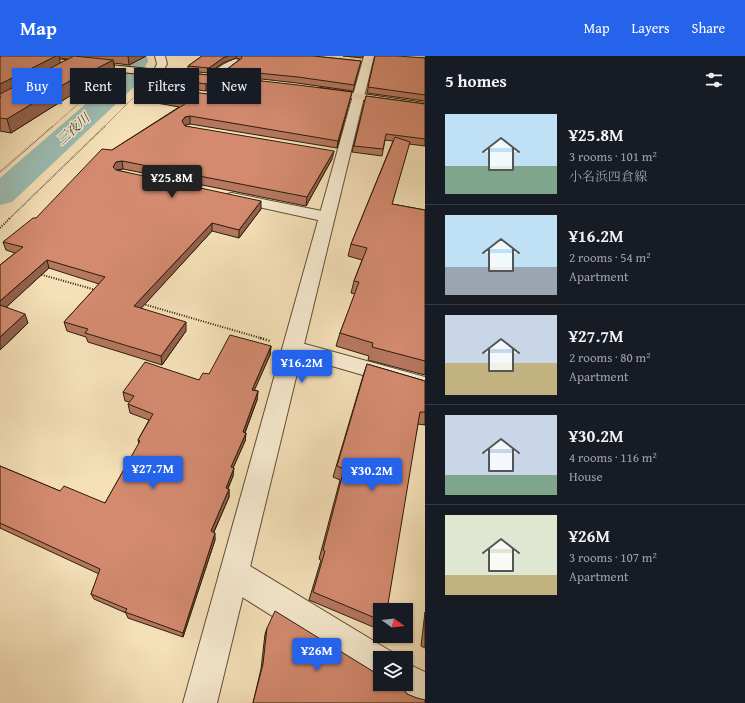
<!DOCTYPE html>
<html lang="en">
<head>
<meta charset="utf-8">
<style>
	:root { --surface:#171b24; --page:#20242c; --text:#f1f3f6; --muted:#9ea1a6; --line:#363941; --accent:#2563eb }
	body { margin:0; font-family:"Gentium Book Plus","Noto Serif JP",serif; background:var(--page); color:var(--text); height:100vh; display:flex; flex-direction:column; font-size:15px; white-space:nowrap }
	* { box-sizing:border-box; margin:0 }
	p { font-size:13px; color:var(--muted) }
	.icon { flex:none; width:22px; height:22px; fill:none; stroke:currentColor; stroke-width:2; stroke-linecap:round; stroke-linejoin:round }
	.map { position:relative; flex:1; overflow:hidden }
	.sheet { display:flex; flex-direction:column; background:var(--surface); width:320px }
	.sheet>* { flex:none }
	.hud { position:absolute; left:12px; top:12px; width:353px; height:36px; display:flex; gap:8px }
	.needle { width:26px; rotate:105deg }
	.buttons { position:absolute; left:373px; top:547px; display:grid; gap:8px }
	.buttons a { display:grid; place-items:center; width:40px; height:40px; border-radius:0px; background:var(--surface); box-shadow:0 1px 3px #0004; font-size:20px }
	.price { position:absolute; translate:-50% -34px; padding:0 9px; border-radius:4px; background:var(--accent); color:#fff; font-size:13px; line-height:26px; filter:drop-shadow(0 1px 2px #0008) }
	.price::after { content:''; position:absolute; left:50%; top:24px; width:12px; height:9px; margin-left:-6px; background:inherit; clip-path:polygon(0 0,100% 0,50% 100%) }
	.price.selected { background:#222; color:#fff }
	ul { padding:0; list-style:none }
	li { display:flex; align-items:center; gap:12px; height:100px; padding:0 20px }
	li+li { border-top:1px solid var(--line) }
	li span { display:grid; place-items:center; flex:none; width:112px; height:80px; border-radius:0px; color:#555 }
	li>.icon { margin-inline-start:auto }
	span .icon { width:48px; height:48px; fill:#fffc; stroke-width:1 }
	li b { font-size:17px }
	h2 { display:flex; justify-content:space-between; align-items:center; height:48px; padding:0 20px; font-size:17px }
	.tag { padding:0 14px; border-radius:0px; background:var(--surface); box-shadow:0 1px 3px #0004; font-size:14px; line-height:36px }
	.tag.selected { background:var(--accent); color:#fff }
	header { display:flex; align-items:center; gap:24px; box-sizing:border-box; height:56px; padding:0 20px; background:var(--accent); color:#fff }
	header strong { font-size:19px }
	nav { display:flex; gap:22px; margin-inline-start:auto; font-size:14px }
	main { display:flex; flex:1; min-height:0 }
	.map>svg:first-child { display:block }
</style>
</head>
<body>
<header>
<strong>Map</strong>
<nav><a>Map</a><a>Layers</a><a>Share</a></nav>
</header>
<main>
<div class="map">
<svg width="425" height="647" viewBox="0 0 425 647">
	<rect width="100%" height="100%" fill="#f5e0b8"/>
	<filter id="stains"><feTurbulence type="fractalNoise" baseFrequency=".005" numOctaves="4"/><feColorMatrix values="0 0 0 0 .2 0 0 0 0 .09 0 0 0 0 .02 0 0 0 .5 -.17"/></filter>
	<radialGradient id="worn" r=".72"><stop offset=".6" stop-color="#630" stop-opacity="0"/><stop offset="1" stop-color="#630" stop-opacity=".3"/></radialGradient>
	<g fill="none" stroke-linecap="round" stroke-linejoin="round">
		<path fill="#9cbdb3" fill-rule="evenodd" d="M127,0H147L148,5L136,29L12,146L0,149V122L118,20L126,5Z"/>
		<g stroke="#5e4e36" stroke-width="2">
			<path id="minor" d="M155,0H165L167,8L161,18L158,19L153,16L157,8Z
				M236,3L239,4L241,6L239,8L216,24H208L207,22C213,14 226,6 236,3Z
				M144,28L182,34L187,37L182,40L140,33L139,31Z
				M232,137L327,156L332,158L335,161L332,164L327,166L227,144L225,141L227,138Z
				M294,285L425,321V337L287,297L284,292L287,287Z
				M234,503L245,507L392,596L394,602H380V625L368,620L223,529L219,518L223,507Z
				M406,607L425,616V647C409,647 397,643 391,628H406Z"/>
		</g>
		<g stroke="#5e4e36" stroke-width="2">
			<path id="tertiary" d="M364,0H374L217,647H183Z"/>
		</g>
		<g stroke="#2c1d0a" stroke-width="2">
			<path id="primary" d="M0,0H27L261,25L266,28L261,31L1,3Z
				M321,32L425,47V53L317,37L316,35L317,33Z"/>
		</g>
		<path stroke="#2c1d0a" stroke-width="1" stroke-dasharray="0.5 1" stroke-linecap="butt" d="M52,71L101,28
			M104,71L133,42"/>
		<path stroke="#2c1d0a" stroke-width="1.5" stroke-dasharray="0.5 1" stroke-linecap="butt" d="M0,116L53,70
			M9,163L105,70"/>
		<path stroke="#2c1d0a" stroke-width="2" stroke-dasharray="1 1.5" stroke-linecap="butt" d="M0,172L10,162
			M39,218L96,234
			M143,248L264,283"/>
		<path stroke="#2c1d0a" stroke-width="2.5" stroke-dasharray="1 2" stroke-linecap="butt" d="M260,282L270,285"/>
		<use href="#minor" fill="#f8ebd1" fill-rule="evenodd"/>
		<use href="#tertiary" fill="#f8ebd1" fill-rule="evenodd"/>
		<use href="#primary" fill="#f5e0b8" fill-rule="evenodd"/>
	</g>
	<path fill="#b5775f" stroke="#2c1d0a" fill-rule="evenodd" d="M0,0H146L129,9L114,7L115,16L86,31H84L11,77L0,75ZM59,2L69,3L60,7Z
		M202,0H313L361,5L353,35L297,27L226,19V14L240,3L236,2L223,7L209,17L188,15V10Z
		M343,0H363L362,2Z
		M375,0L425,2V45L367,37Z
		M219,20V27L206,35L167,30V23Z
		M352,36L337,92L190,68L186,69H185V70L332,103L306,150L123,113L117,114L261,153L239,182L212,175L141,252L186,275L162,309L88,286L86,281L67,275L64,266L99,228L49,212L6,251L28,267L0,294V209L15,197L6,194L3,186L36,162L112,94L179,51L146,45L145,38H208Z
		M366,40L425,48V90L409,88L392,148L425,154V319L368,304L369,300L336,290L340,277L355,238L351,237L354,225L362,204L348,200L351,188L393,85L385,84L382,100L352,96Z
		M271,290L270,299L254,334L258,335L257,344L245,377H246L245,385L233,412V420L228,433H229V441L214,476L215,484L183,581L128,562L126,557L94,543L91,538L99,518L0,472V410L60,435L105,447L139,388L138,384L149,364L130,357L128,348L130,346L125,345L123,336L199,324L209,318Z
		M367,308L425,325V369L418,368L380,554V571L378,573L309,544L321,504L319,503L340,424L333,421L363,320Z
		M425,556V592L421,590Z
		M267,572L374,616L400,629L407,638L425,647H253L261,613L265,578Z"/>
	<path fill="#94614e" stroke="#2c1d0a" d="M56,0H59L61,11L0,41V28Z
		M128,0H146L129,9Z
		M228,0H237L236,2L223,7L209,17V12L223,2Z
		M113,4L115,16L86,31L84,19Z
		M81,18L84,31L11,77L7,63Z
		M219,20V27L206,35V28Z
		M352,36L350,43L337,92L338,85Z
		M190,60V68L186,69L183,72L182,65L185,61Z
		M334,95L332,103L306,150L307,141Z
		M122,105L123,113L117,114L115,119L113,111L116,106Z
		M261,145V153L239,182V174Z
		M212,167V175L135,259L134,250Z
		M47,204L49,212L0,257V245Z
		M25,258L28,267L0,294V281Z
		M186,266V275L162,309L161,300Z
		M271,290L270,299L251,342L252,334Z
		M258,335L257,344L242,384L243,376Z
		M246,377L245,385L230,419L231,411Z
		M234,412L233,420L225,439L226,432Z
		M229,433V441L211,482V475Z
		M215,477V484L183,581V577Z"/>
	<path fill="#d38a6f" stroke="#2c1d0a" d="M0,0H56L0,28Z
		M74,0L113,4L84,19L81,18L7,63L0,62V41H1H0V38Z
		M202,0H228L223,2L209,12L188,10Z
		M241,0H313L361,5L354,29L298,21L226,14L242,2Z
		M375,0H397L425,2V39L368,31Z
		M177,16L219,20L206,28L167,23Z
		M235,22L298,29L352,36L338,85L190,60L185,61L182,65L185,70L334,95L307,141L122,105L116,106L113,111L116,114L261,145L239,174L212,167L134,250L186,266L161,300L85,277L88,273L64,266L105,221L47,204L0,245V209L23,191L3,186L33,162H36L102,93L112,94L188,46L145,38L156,31L208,38L213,37Z
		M366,40L425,48V83L386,78L383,93L354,90Z
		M395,81L410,86L392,148L425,154V305L372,291L373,287L340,277L359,226L354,225L367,192L351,188Z
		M0,249L25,258L0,281Z
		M230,279L271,290L252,334L258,335L243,376L246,377L231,411L234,412L226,432L229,433L211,475L215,477L183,577L125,556L127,553L91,538L100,513L0,467V410L60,435L64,430L105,447L140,385L138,384L153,358L128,348L134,340L123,336L145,306L199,324L203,317L209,318Z
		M367,308L425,325V356H420L387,554H380V564L313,536L325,495L323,494L344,413L337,410Z
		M275,555L374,616L380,619V628H399L407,638L417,642L425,644V647H253L263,608L267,572Z"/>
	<g text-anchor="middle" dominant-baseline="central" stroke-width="3" stroke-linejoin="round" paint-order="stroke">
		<g font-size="13" font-style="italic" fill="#4e4d3d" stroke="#f8ebd1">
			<text transform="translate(73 73) rotate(-42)">三夜川</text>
		</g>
	</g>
	<rect width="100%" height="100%" filter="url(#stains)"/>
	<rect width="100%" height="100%" fill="url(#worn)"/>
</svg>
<div class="buttons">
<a><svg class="needle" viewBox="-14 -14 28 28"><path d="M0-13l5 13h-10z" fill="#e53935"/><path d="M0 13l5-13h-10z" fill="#9ea1a6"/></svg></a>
<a><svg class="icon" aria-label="layers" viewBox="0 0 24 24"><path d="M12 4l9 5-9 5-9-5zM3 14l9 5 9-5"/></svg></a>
</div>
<b class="price selected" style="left:172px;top:143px">¥25.8M</b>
<b class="price" style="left:302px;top:328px">¥16.2M</b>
<b class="price" style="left:153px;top:434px">¥27.7M</b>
<b class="price" style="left:372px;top:436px">¥30.2M</b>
<b class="price" style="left:317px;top:616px">¥26M</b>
<div class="hud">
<a class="tag selected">Buy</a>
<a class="tag">Rent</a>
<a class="tag">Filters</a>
<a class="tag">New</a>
</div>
</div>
<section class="sheet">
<h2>5 homes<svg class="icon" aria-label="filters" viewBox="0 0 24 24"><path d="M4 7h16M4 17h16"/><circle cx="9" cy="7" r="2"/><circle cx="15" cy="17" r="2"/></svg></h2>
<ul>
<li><span style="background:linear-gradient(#bfe0f5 65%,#7fa58c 0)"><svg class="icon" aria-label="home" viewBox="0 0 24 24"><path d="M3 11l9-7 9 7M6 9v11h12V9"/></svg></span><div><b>¥25.8M</b><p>3 rooms · 101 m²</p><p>小名浜四倉線</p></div></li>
<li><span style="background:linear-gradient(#bfe0f5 65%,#9aa5b1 0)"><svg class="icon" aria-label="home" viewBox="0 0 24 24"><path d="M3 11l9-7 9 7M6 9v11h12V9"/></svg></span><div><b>¥16.2M</b><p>2 rooms · 54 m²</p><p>Apartment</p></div></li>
<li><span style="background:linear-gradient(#c9d6e8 60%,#c2b280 0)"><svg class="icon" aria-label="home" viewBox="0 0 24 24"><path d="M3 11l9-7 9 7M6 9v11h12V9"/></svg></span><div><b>¥27.7M</b><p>2 rooms · 80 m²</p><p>Apartment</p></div></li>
<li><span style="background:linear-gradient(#c9d6e8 75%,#7fa58c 0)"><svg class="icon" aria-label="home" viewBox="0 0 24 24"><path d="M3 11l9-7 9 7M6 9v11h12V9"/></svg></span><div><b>¥30.2M</b><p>4 rooms · 116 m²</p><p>House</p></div></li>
<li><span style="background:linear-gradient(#dfe7d0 75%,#c2b280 0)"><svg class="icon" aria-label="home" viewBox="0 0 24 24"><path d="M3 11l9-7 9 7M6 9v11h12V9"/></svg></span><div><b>¥26M</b><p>3 rooms · 107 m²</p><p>Apartment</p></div></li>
</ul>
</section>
</main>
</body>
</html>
